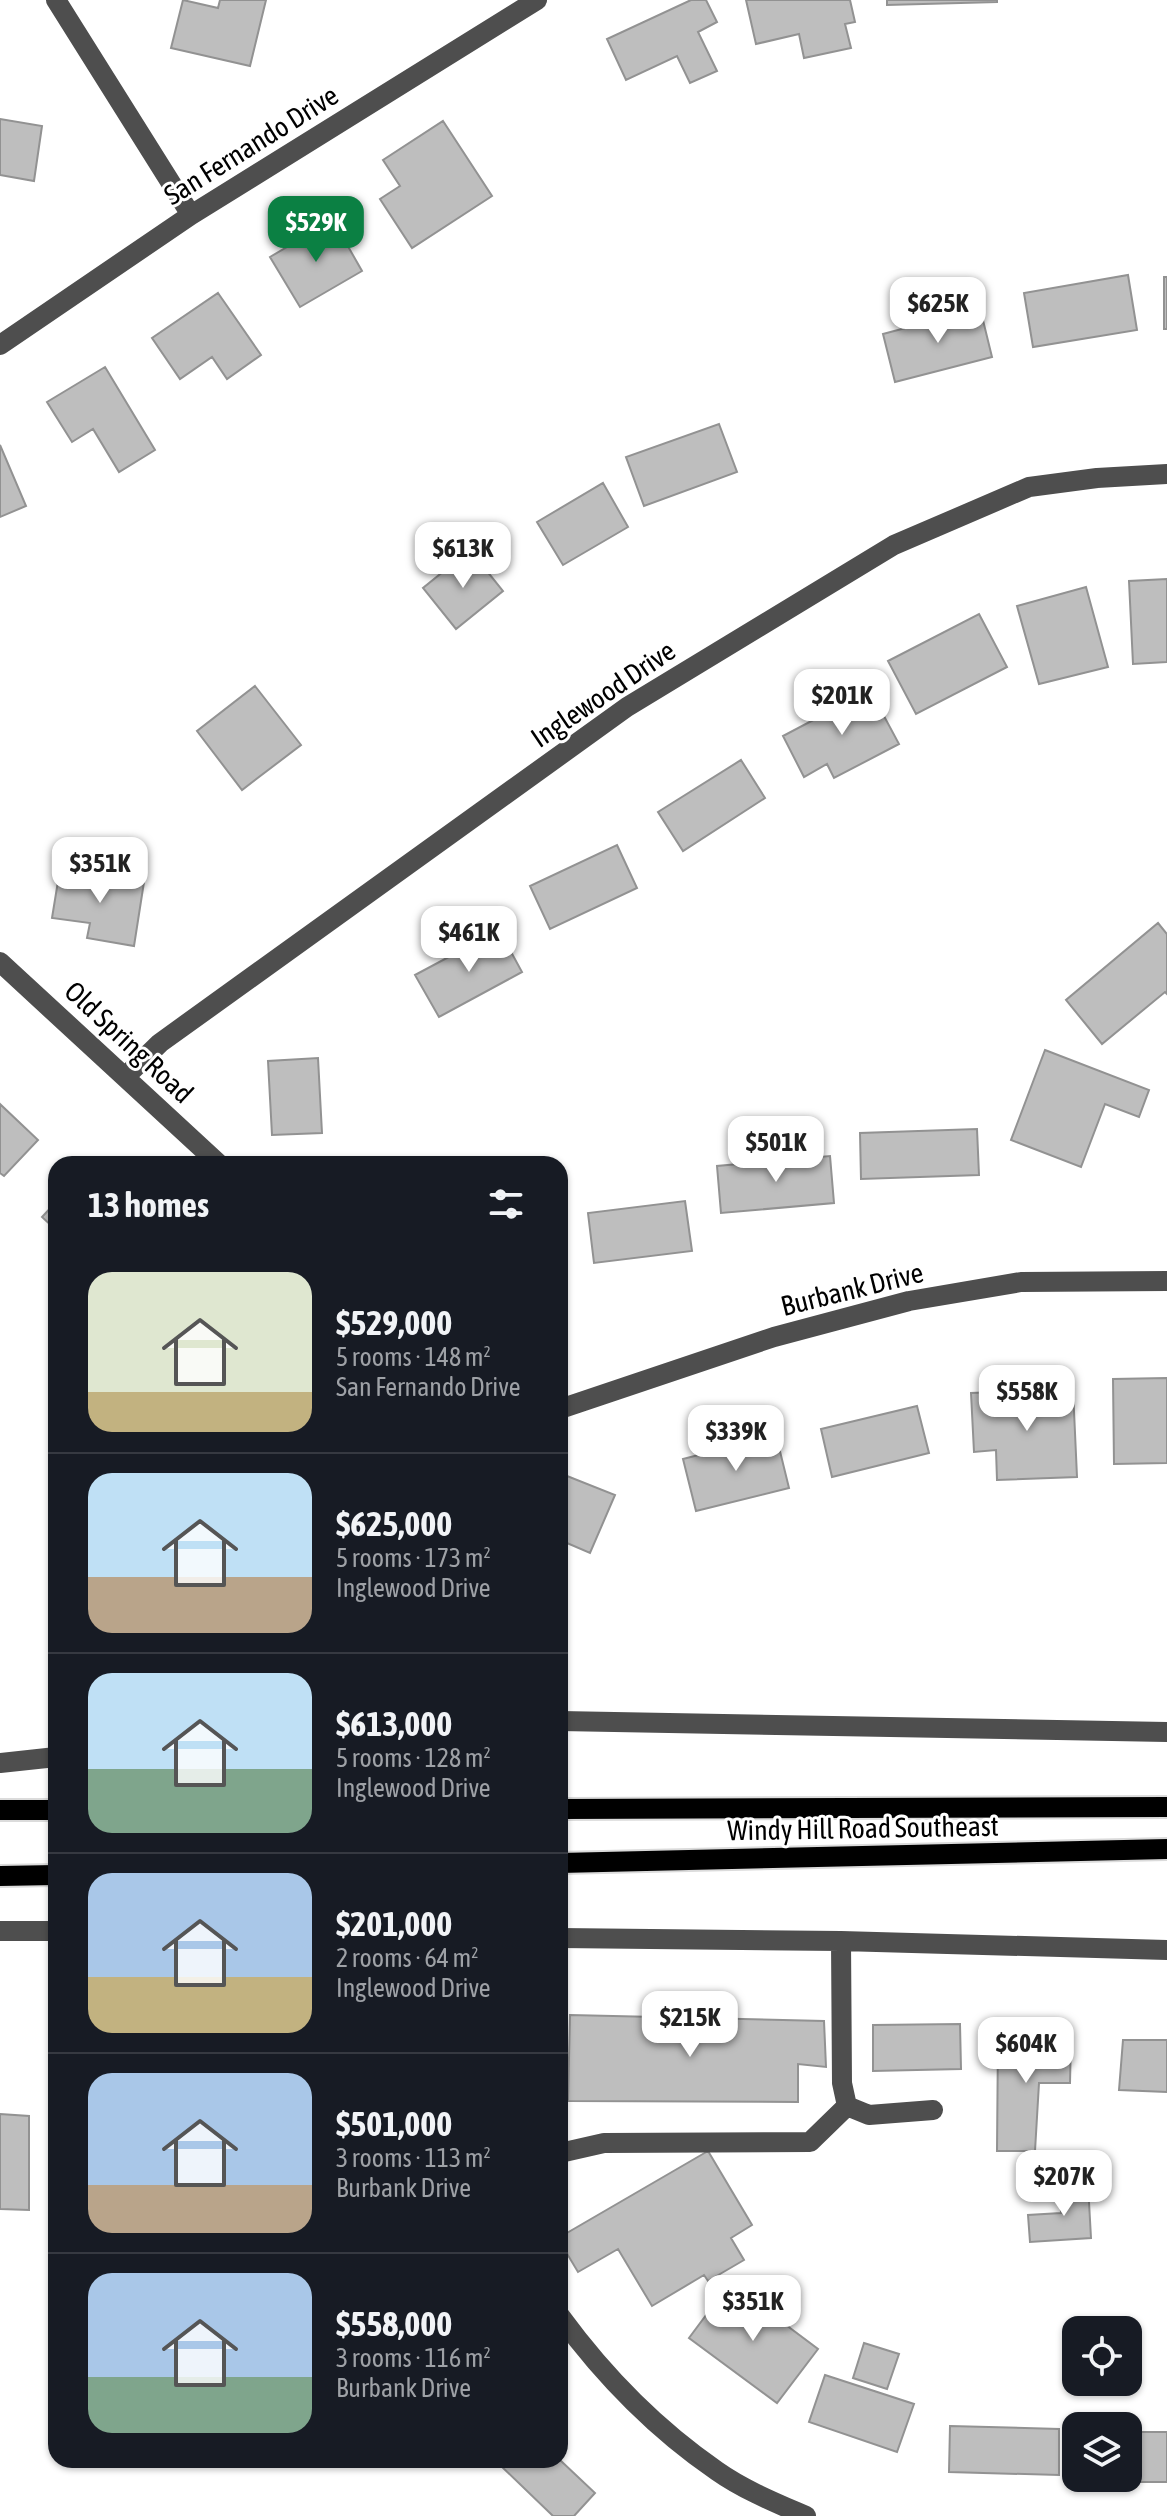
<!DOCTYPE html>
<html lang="en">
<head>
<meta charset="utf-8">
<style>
	:root { --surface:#171b24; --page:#20242c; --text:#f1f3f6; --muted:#9ea1a6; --line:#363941; --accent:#0b8043 }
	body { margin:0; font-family:"Asap Condensed",sans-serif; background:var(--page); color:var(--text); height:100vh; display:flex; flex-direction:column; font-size:30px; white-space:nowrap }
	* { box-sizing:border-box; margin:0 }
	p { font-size:26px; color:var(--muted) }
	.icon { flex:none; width:44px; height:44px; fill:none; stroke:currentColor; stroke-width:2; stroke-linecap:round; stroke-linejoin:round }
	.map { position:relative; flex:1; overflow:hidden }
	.panel { position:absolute; left:48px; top:1156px; width:520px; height:1312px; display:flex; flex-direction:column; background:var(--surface); border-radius:24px; box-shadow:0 2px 6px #0004 }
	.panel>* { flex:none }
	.controls { position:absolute; left:1062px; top:2316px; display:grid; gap:16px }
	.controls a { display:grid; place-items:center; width:80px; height:80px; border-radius:16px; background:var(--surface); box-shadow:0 2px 6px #0004; font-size:40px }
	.price { position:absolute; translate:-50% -68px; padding:0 18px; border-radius:16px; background:#fff; color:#222; font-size:26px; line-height:52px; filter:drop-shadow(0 2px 4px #0008) }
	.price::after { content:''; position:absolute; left:50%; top:48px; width:24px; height:18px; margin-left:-12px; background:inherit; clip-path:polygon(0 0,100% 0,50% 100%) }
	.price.selected { background:var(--accent); color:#fff }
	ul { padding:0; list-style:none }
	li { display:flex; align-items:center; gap:24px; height:200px; padding:0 40px }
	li+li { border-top:2px solid var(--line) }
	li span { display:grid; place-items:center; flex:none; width:224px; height:160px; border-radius:24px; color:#555 }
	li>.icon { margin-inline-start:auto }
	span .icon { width:96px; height:96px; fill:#fffc; stroke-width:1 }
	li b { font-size:34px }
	h2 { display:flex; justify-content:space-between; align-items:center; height:96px; padding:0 40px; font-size:34px }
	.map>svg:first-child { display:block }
</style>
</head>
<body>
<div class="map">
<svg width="1167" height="2516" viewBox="0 0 1167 2516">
	<rect width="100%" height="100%" fill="#fff"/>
	<path fill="#bebebe" stroke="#929292" stroke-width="2" d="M183,0L218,8L220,0H266L250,66L171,48Z
		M691,0H706L717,22L698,32L717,71L690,83L677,56L626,80L607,39Z
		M746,0H850L855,22L845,24L851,48L804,58L799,34L756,44Z
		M887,0H997V2L887,5Z
		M0,119L42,126L34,181L0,175Z
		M443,121L492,196L412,248L380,199L400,186L383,160Z
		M333,220L362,271L300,307L270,257Z
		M1128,275L1137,330L1033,347L1024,293Z
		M1164,277H1167V329H1164Z
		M218,293L261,355L227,379L212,357L180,379L152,338Z
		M980,308L992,357L895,382L883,334Z
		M105,367L155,450L119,472L93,429L72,442L47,402Z
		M719,424L737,472L644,506L626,457Z
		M0,445L26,506L0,517Z
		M603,483L628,527L563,565L537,522Z
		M470,550L503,591L456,629L423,588Z
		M1167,579V662L1133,664L1129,581Z
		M1086,587L1108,667L1039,684L1017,606Z
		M979,614L1007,667L916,714L888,661Z
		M255,686L301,745L242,790L197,731Z
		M870,690L899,744L834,778L827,764L804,777L783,736Z
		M741,760L765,798L683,851L658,812Z
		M617,845L637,888L550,929L530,886Z
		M60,869L144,882L134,946L87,938L90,923L52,918Z
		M1158,923L1167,934V994L1165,992L1102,1044L1066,1000Z
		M499,930L522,972L439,1017L415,975Z
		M1045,1050L1149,1090L1139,1117L1105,1104L1081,1167L1011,1140Z
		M318,1058L322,1133L272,1135L268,1061Z
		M0,1104L38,1140L4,1176L0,1173Z
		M977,1129L979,1175L861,1179L860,1133Z
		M830,1156L834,1203L721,1213L717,1166Z
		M685,1201L692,1251L594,1263L588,1213Z
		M56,1202V1230L42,1217Z
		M1167,1378V1463L1114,1464L1113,1379Z
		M1073,1389L1077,1477L997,1480L996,1450L974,1452L971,1393Z
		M917,1406L929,1453L832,1477L821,1429Z
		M776,1435L789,1488L696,1511L683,1459Z
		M567,1476L615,1495L590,1553L560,1540V1493Z
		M570,2015L824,2021L826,2067L798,2064V2102L568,2101Z
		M960,2024L961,2069L873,2071V2025Z
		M998,2036L1071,2038L1070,2083H1039L1035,2151H997Z
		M1123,2040H1167V2092L1119,2090Z
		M0,2114L29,2116V2210L0,2209Z
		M708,2151L752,2225L731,2238L744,2260L708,2281L704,2275L652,2306L618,2249L578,2272L560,2242V2237Z
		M1088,2184L1091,2238L1030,2242L1028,2215L1061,2213L1060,2186Z
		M730,2283L818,2349L777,2403L689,2338Z
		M864,2343L899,2354L887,2389L853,2378Z
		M825,2375L914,2404L897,2452L809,2422Z
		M950,2426L1059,2429V2475L949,2472Z
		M1128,2432H1167V2482H1098V2478H1128Z
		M507,2460H560L595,2493L574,2516H553L501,2466Z"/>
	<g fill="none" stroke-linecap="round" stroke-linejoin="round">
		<g stroke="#dbdbdb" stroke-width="24">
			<path id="major" d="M560,1809L1167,1807
				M0,1810H56
				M560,1863L1167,1849
				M0,1876L56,1875"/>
		</g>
		<path stroke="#4e4e4e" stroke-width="20" d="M56,0L191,215
			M0,345L191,215L537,0
			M0,962L219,1164
			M126,1076L160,1043L627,707L894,545L1029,487L1097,478L1167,474
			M560,1409L774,1337L909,1301L1021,1282L1167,1281
			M560,1721L1167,1732
			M0,1763L56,1757
			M0,1931H56
			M560,1938L841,1941L1167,1950
			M841,1941L842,2083L847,2106L869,2115L933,2110
			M560,2153L604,2143L810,2142L847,2106
			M560,2316C604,2376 656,2429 717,2471C744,2490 776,2503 806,2516"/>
		<use href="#major" stroke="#000" stroke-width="20"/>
	</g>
	<g text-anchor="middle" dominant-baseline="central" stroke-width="6" stroke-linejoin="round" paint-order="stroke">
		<g font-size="28" fill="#000" stroke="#fff">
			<text transform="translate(251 145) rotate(-32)">San Fernando Drive</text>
			<text transform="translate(603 694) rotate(-34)">Inglewood Drive</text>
			<text transform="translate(129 1042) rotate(43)">Old Spring Road</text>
			<text transform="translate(852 1289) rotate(-14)">Burbank Drive</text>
			<text transform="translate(863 1828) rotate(-1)">Windy Hill Road Southeast</text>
		</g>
	</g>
</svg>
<div class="controls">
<a><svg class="icon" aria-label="locate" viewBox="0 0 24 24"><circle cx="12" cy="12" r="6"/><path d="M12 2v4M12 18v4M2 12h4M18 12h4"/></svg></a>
<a><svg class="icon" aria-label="layers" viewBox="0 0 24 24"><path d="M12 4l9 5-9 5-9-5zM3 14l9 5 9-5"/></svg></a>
</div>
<b class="price selected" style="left:316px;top:264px">$529K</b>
<b class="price" style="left:938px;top:345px">$625K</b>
<b class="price" style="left:463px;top:590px">$613K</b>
<b class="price" style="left:842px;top:737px">$201K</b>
<b class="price" style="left:100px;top:905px">$351K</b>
<b class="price" style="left:469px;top:974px">$461K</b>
<b class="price" style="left:776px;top:1184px">$501K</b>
<b class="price" style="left:1027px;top:1433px">$558K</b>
<b class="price" style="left:736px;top:1473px">$339K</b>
<b class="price" style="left:690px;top:2059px">$215K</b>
<b class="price" style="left:1026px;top:2085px">$604K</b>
<b class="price" style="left:1064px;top:2218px">$207K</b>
<b class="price" style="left:753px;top:2343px">$351K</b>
<section class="panel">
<h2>13 homes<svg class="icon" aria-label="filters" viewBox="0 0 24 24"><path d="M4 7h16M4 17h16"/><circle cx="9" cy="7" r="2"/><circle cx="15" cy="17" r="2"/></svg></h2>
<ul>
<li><span style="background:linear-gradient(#dfe7d0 75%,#c2b280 0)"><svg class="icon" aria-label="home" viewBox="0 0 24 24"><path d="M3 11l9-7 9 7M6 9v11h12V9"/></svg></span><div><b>$529,000</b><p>5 rooms · 148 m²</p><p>San Fernando Drive</p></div></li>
<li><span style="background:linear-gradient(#bfe0f5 65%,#b9a48a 0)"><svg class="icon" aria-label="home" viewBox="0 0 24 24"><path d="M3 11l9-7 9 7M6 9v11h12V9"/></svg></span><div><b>$625,000</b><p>5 rooms · 173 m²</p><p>Inglewood Drive</p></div></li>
<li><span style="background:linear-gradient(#bfe0f5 60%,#7fa58c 0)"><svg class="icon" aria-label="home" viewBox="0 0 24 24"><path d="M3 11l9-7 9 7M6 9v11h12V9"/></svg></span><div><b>$613,000</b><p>5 rooms · 128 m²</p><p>Inglewood Drive</p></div></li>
<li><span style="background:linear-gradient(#a9c7e8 65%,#c2b280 0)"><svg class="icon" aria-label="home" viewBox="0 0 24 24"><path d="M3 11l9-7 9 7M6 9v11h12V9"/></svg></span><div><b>$201,000</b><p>2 rooms · 64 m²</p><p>Inglewood Drive</p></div></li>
<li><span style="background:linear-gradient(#a9c7e8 70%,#b9a48a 0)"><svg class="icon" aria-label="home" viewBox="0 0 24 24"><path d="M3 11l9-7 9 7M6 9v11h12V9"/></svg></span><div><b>$501,000</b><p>3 rooms · 113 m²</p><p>Burbank Drive</p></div></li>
<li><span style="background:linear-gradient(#a9c7e8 65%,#7fa58c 0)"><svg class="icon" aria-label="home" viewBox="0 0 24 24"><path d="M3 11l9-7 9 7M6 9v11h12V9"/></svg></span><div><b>$558,000</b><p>3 rooms · 116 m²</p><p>Burbank Drive</p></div></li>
</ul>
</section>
</div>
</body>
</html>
